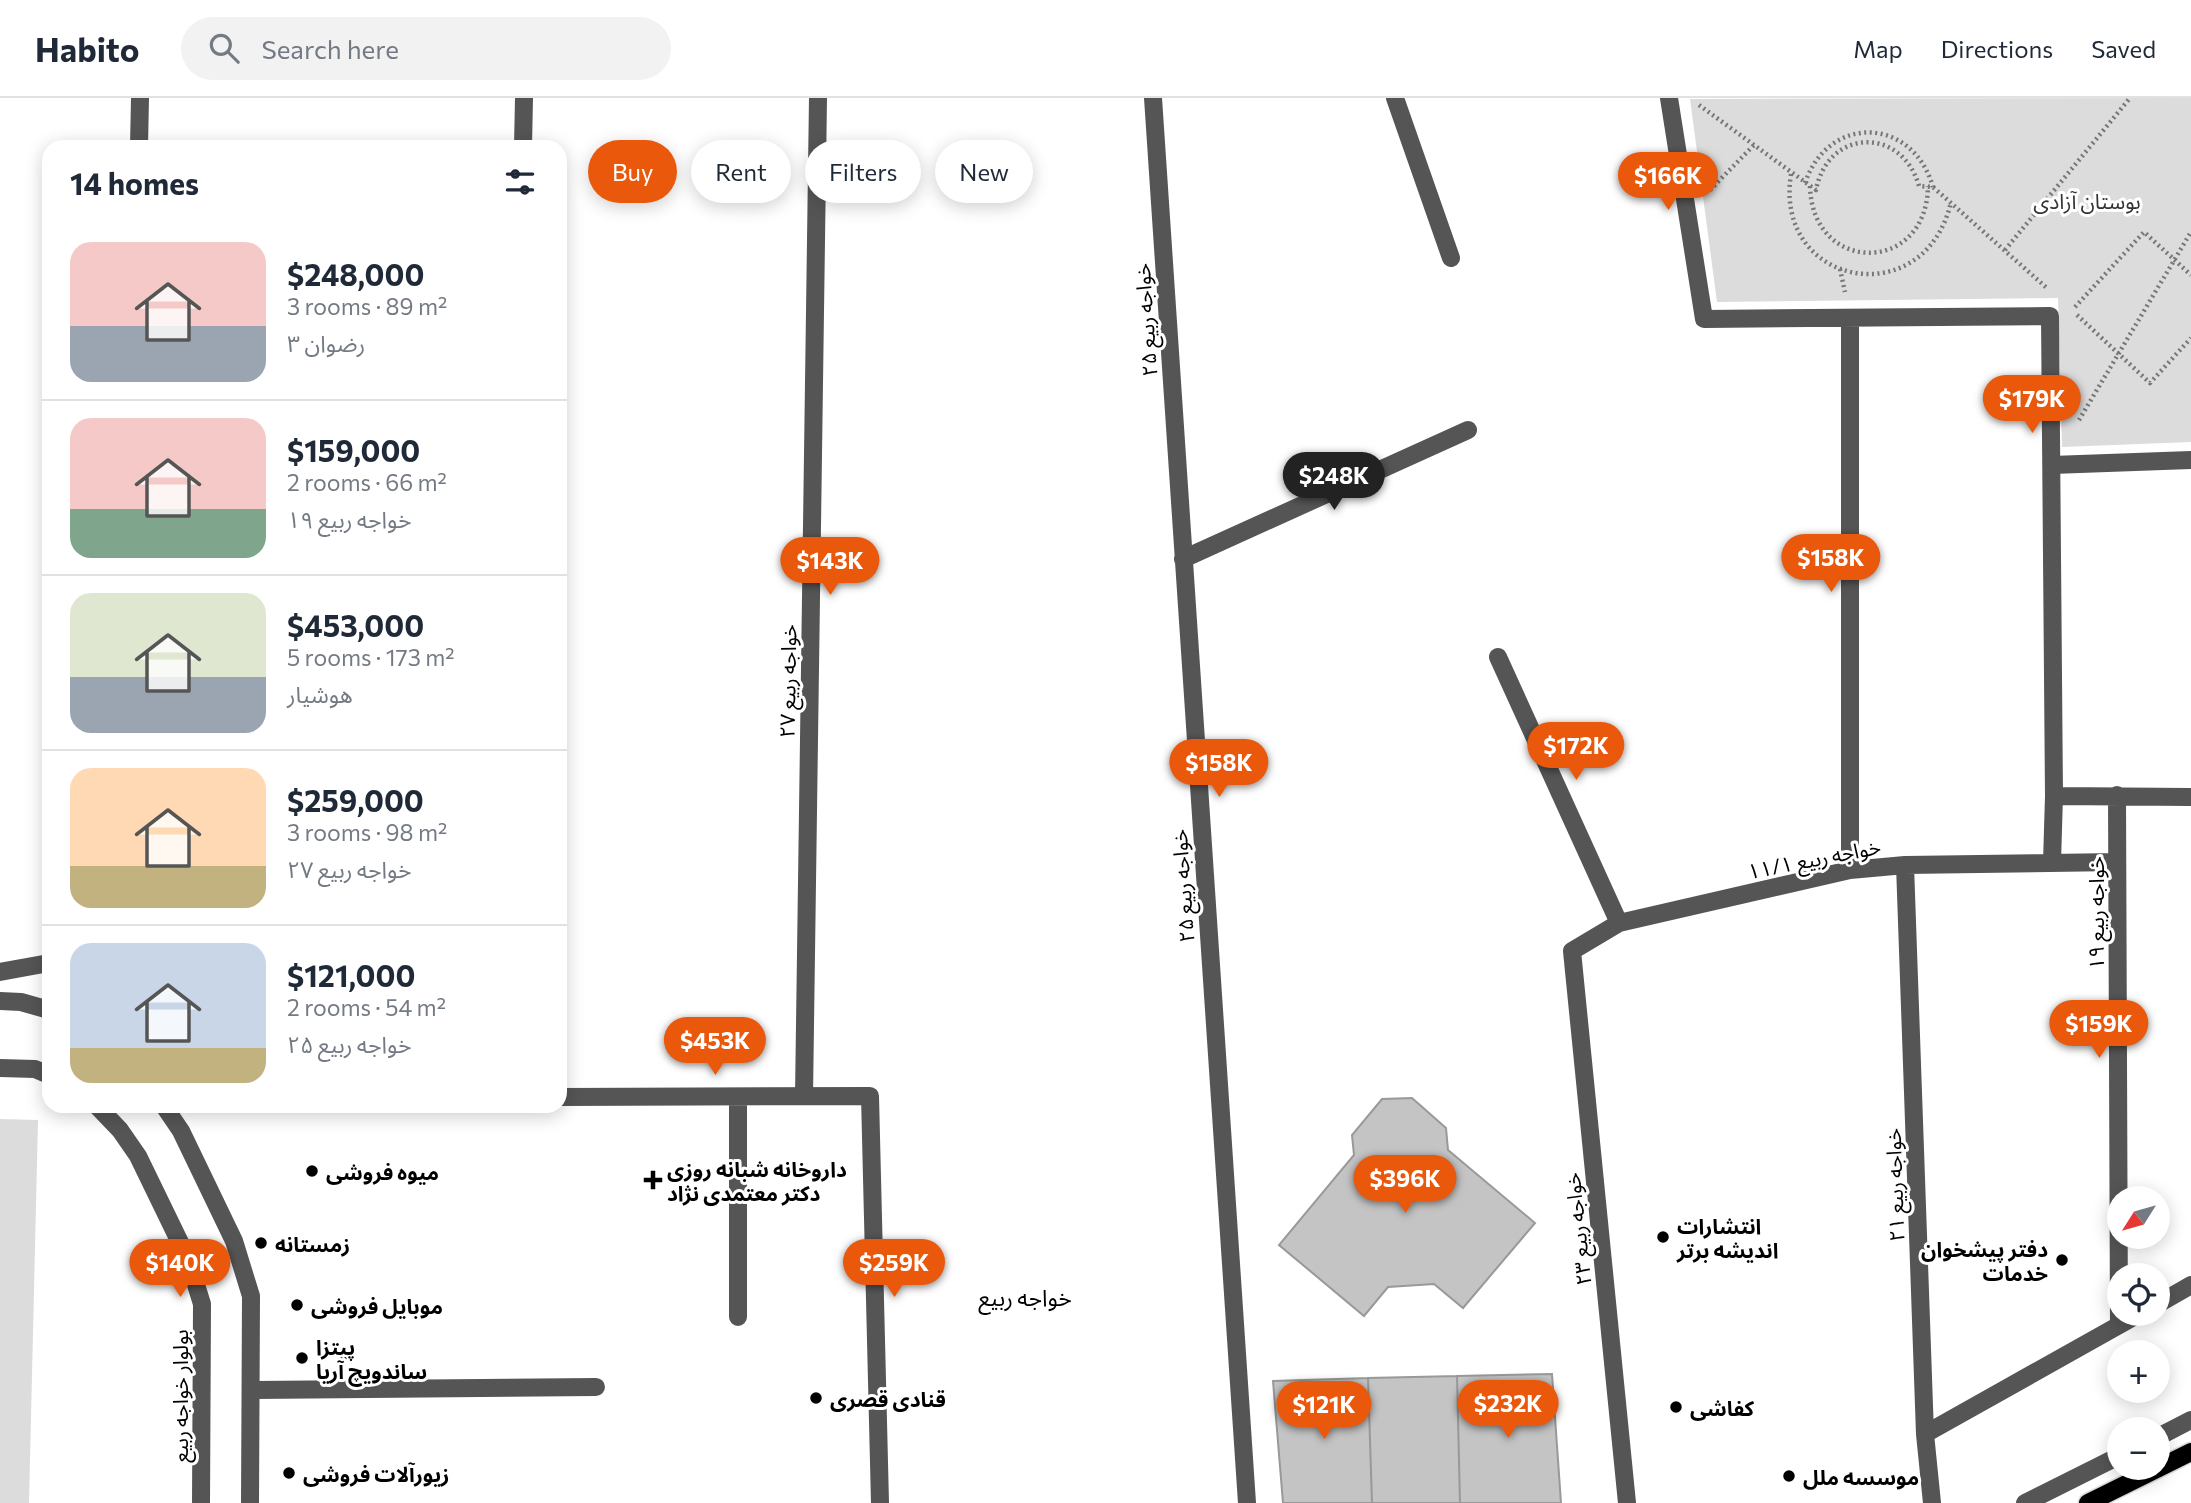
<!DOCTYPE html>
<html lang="en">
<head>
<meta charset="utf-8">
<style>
	:root { --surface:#fff; --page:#f2f2f3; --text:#1f2937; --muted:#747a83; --line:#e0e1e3; --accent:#ea580c }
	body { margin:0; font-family:Commissioner,"Noto Sans Arabic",sans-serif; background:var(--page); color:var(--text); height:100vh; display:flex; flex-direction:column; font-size:26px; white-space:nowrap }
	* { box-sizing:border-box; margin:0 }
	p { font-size:23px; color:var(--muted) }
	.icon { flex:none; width:38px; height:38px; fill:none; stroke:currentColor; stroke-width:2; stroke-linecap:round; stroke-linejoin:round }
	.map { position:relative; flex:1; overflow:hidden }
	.drawer { position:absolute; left:42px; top:42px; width:525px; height:973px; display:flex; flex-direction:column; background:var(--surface); border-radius:21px; box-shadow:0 4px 18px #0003 }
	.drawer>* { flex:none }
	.hud { position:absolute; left:588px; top:42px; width:665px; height:63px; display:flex; gap:14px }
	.needle { width:46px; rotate:233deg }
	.tools { position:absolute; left:2107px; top:1088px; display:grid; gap:14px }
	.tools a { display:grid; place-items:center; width:63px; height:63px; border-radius:50%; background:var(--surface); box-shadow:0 4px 18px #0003; font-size:35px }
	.price { position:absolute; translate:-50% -60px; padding:0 16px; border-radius:24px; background:var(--accent); color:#fff; font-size:23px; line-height:46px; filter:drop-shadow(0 2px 4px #0008) }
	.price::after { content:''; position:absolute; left:50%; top:42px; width:21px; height:16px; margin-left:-10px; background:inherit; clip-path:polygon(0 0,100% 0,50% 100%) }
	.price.on { background:#222; color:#fff }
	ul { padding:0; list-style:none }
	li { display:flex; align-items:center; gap:21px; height:175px; padding:0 28px }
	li+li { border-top:2px solid var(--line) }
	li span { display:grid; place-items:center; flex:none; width:196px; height:140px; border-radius:21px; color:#555 }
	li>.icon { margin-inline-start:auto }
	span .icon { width:84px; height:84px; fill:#fffc; stroke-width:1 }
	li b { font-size:30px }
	h2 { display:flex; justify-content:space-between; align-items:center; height:84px; padding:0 28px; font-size:30px }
	.chip { padding:0 24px; border-radius:32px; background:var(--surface); box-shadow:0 4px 18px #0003; font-size:24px; line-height:63px }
	.chip.on { background:var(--accent); color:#fff }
	header { display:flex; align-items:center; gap:42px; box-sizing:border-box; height:98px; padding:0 35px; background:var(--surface); border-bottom:2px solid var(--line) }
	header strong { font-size:33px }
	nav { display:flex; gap:38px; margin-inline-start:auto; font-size:24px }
	.search { width:490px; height:63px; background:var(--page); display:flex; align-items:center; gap:18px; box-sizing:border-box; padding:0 24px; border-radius:38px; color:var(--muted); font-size:26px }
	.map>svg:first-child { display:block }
</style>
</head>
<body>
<header>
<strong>Habito</strong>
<div class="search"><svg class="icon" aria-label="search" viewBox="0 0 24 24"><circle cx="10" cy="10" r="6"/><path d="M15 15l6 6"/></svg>Search here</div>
<nav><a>Map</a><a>Directions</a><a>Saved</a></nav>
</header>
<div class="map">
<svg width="2191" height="1405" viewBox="0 0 2191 1405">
	<rect width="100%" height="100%" fill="#fff"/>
	<path fill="#dcdcdc" d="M2191,0V344L2062,349L2058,200L1717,204L1690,1Z
		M0,1021L38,1022L29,1405H0Z"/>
	<path fill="#c4c4c4" stroke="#999" stroke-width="2" d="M1412,1000L1446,1030L1448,1052L1535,1125L1463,1210L1434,1186L1388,1189L1364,1218L1279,1147L1354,1057L1352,1037L1382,1001Z
		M1552,1276L1561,1405H1460L1457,1278Z
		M1457,1278L1460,1405H1372L1368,1280Z
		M1368,1280L1372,1405H1283L1273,1283Z"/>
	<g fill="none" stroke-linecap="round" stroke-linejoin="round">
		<g stroke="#dbdbdb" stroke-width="21">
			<path id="major" d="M2088,1405L2191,1354"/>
		</g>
		<path stroke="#777" stroke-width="4.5" stroke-dasharray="2 3.5" stroke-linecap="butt" d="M1699,7L1816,92C1828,30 1902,28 1919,88L1933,89L2048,191
			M1791,76C1773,189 1925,217 1951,104
			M1805,85C1829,15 1913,19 1933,89
			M1810,88C1812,177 1927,177 1928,88
			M1710,92L1754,47
			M2005,152L2130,0
			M1840,171L1845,194
			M2075,209L2144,134L2191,177
			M2077,217L2150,285L2191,240
			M2079,322L2191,134"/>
		<path stroke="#555" stroke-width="18" d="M1153,0L1247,1405
			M1395,0L1451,160
			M1669,0L1704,221L2050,218L2054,698L2052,764
			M139,49L140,0
			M523,49L524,0
			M2052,367L2191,362
			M1183,461L1468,332
			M1498,559L1619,825
			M2117,697L2119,1227
			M2054,698L2191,699
			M1905,767L1925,1336L1932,1405
			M1850,772V220
			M0,874L49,865
			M0,903L21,904L49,912
			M0,970L35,971L49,977
			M804,998L818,0
			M560,999L870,998L880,1405
			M738,999V1219
			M97,1008L120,1032L138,1058L188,1161L202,1206L201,1405
			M164,1008L181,1033L234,1143L251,1198L250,1405
			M2158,1206L2191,1187
			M252,1292L596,1289
			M1925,1336L2139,1216
			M2158,1339L2191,1322
			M1627,1405L1572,853L1619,825L1850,772L1905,767L2117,764
			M2025,1405L2119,1358"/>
		<use href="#major" stroke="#000" stroke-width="18"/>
	</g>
	<g fill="#000" stroke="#fff" stroke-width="2.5">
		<circle cx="312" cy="1073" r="7"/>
		<path d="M649.5 1071.5h7v7h7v7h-7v7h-7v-7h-7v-7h7z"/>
		<circle cx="1663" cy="1139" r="7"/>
		<circle cx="261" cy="1145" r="7"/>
		<circle cx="2062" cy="1162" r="7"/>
		<circle cx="297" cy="1207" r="7"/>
		<circle cx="302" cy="1260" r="7"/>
		<circle cx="816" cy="1300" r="7"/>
		<circle cx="1676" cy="1309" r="7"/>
		<circle cx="289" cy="1375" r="7"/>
		<circle cx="1789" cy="1378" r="7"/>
	</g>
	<g text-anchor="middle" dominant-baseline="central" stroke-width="6" stroke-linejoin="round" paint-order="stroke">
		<g font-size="21" fill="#333" stroke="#fff">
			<text x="2087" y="102">بوستان آزادی</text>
		</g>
		<g font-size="21" fill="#000" stroke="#fff">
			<text transform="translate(1145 222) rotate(-94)">خواجه ربیع ۲۵</text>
			<text transform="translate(787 583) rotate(-89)">خواجه ربیع ۲۷</text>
			<text transform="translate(1814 760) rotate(-11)">خواجه ربیع ۱۱/۱</text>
			<text transform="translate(1182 788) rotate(-94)">خواجه ربیع ۲۵</text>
			<text transform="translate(2095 815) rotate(-90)">خواجه ربیع ۱۹</text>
			<text transform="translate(1894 1087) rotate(-92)">خواجه ربیع ۲۱</text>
			<text transform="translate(1577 1131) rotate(-96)">خواجه ربیع ۲۳</text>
			<text transform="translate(179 1298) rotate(-90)">بولوار خواجه ربیع</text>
		</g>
		<g font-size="21" font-weight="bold" fill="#000" stroke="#fff" text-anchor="start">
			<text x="667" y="1070">داروخانه شبانه روزی<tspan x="667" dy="24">دکتر معتمدی نژاد</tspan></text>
			<text x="326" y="1073">میوه فروشی</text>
			<text x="1677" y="1127">انتشارات<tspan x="1677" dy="24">اندیشه برتر</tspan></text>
			<text x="275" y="1145">زمستانه</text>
			<text x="2048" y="1150" text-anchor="end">دفتر پیشخوان<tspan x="2048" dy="24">خدمات</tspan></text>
			<text x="311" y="1207">موبایل فروشی</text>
			<text x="316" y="1248">پیتزا<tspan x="316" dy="24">ساندویچ آریا</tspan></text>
			<text x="830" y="1300">قنادی قصری</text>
			<text x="1690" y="1309">کفاشی</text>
			<text x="303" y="1375">زیورآلات فروشی</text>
			<text x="1803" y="1378">موسسه ملل</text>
		</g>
		<g font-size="23" fill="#000" stroke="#fff">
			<text x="1025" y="1199">خواجه ربیع</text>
		</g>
	</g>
</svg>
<div class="tools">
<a><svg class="needle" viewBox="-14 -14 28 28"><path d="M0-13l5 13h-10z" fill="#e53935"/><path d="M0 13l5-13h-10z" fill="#747a83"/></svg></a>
<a><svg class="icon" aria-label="locate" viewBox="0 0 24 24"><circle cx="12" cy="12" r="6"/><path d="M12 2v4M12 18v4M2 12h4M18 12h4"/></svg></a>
<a>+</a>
<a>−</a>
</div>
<b class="price" style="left:1668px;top:114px">$166K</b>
<b class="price" style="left:2032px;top:337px">$179K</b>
<b class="price on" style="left:1334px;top:414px">$248K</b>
<b class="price" style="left:1831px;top:496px">$158K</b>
<b class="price" style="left:830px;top:499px">$143K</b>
<b class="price" style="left:1576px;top:684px">$172K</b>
<b class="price" style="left:1219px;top:701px">$158K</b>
<b class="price" style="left:2099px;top:962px">$159K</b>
<b class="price" style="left:715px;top:979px">$453K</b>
<b class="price" style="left:1405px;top:1117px">$396K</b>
<b class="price" style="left:180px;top:1201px">$140K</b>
<b class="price" style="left:894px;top:1201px">$259K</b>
<b class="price" style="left:1508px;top:1342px">$232K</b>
<b class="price" style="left:1324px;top:1343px">$121K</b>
<div class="hud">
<a class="chip on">Buy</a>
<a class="chip">Rent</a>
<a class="chip">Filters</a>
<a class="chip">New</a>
</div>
<section class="drawer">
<h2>14 homes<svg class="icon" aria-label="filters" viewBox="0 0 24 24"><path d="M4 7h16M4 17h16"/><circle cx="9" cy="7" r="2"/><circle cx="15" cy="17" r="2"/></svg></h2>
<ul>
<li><span style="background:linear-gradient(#f6c9c9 60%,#9aa5b1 0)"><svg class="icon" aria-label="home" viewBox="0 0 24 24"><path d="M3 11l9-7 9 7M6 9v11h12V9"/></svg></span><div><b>$248,000</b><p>3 rooms · 89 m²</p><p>رضوان ۳</p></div></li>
<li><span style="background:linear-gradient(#f6c9c9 65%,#7fa58c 0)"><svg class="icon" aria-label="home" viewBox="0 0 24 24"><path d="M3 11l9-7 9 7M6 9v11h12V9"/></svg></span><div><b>$159,000</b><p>2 rooms · 66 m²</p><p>خواجه ربیع ۱۹</p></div></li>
<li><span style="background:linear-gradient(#dfe7d0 60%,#9aa5b1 0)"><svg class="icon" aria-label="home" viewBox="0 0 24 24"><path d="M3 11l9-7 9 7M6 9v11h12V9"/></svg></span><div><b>$453,000</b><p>5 rooms · 173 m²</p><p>هوشیار</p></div></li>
<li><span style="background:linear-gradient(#ffd9b3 70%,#c2b280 0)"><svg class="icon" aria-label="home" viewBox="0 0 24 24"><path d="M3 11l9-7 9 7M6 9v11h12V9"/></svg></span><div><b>$259,000</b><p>3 rooms · 98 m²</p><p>خواجه ربیع ۲۷</p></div></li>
<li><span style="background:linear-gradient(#c9d6e8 75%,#c2b280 0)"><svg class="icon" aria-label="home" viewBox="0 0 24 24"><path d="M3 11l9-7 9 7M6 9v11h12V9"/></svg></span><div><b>$121,000</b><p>2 rooms · 54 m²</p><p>خواجه ربیع ۲۵</p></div></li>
</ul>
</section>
</div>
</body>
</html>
